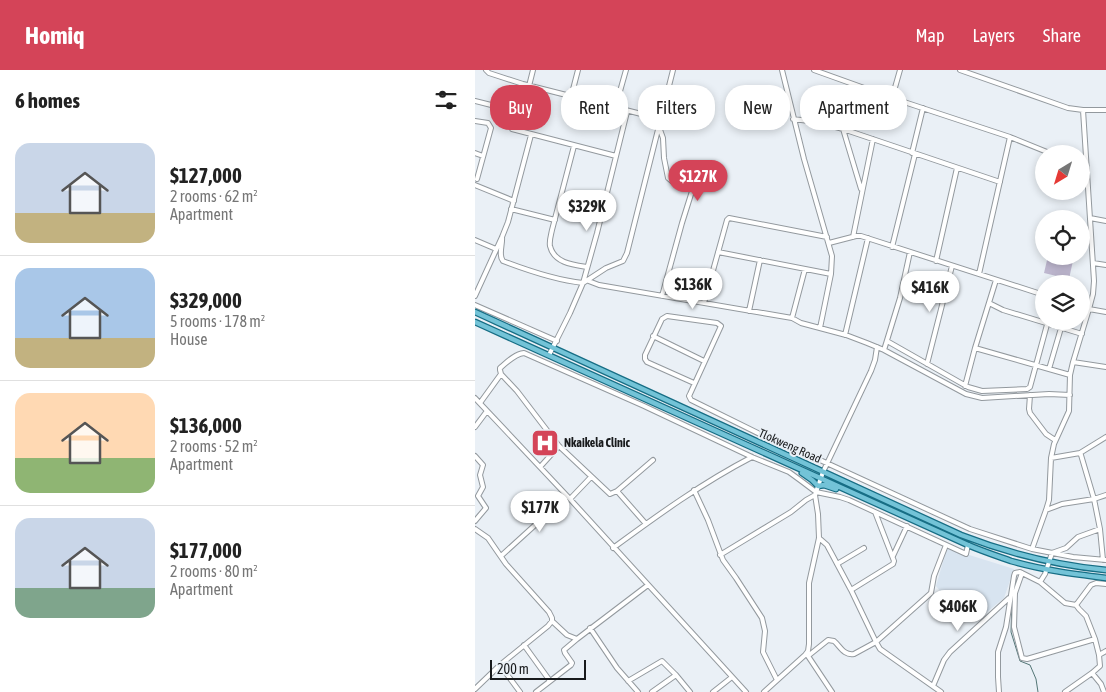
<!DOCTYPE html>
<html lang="en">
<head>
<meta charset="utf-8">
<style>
	:root { --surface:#fff; --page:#f6f6f6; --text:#222; --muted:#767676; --line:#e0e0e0; --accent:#d44458 }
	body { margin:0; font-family:"Asap Condensed",sans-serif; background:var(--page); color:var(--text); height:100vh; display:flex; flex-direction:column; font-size:19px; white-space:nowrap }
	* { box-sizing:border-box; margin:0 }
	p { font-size:16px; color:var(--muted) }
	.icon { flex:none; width:28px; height:28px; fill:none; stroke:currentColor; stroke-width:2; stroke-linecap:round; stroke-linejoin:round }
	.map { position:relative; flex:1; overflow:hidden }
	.side { display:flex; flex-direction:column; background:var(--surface); width:475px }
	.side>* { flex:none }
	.guide { position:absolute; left:15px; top:15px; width:475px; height:45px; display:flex; gap:10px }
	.needle { width:32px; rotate:218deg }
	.buttons { position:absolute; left:560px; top:75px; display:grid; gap:10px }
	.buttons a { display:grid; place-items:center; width:55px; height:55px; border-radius:50%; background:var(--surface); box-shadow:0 2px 8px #0003; font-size:25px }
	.scale { position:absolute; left:15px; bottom:12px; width:96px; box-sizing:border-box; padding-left:5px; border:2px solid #181a1c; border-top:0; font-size:14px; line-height:18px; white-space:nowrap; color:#181a1c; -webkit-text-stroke:4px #eaf0f6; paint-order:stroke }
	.price { position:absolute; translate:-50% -42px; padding:0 11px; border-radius:18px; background:#fff; color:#222; font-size:16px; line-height:32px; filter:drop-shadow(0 1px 2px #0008) }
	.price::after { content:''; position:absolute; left:50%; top:30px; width:15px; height:11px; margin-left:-8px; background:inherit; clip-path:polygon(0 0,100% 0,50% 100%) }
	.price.selected { background:var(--accent); color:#fff }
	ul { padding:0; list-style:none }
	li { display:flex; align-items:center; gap:15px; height:125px; padding:0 15px }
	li+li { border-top:1px solid var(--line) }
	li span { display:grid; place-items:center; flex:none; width:140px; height:100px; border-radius:15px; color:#555 }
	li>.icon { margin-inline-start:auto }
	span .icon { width:60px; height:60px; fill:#fffc; stroke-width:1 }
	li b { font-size:21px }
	h2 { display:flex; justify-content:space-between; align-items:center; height:60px; padding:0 15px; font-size:21px }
	.pill { padding:0 18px; border-radius:20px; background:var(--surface); box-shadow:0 2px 8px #0003; font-size:18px; line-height:45px }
	.pill.selected { background:var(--accent); color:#fff }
	header { display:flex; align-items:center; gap:30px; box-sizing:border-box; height:70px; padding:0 25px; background:var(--accent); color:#fff }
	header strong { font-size:24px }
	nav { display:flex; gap:28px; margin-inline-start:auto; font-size:18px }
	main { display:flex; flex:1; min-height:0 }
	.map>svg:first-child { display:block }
</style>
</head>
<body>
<header>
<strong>Homiq</strong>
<nav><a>Map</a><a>Layers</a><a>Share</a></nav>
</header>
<main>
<section class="side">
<h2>6 homes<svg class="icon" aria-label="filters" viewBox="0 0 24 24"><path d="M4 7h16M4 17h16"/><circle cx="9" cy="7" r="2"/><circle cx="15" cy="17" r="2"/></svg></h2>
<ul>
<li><span style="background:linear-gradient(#c9d6e8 70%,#c2b280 0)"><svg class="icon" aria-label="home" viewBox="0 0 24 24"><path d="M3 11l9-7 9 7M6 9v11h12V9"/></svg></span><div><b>$127,000</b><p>2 rooms · 62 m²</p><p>Apartment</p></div></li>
<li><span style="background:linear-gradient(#a9c7e8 70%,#c2b280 0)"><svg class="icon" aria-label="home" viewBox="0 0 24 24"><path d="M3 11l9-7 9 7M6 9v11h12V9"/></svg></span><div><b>$329,000</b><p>5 rooms · 178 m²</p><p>House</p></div></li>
<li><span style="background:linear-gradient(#ffd9b3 65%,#8fb573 0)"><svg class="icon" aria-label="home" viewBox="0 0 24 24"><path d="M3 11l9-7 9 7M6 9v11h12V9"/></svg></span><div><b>$136,000</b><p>2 rooms · 52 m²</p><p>Apartment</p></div></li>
<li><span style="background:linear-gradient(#c9d6e8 70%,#7fa58c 0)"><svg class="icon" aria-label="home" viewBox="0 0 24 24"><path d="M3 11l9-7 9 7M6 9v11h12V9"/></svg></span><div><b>$177,000</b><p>2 rooms · 80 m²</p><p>Apartment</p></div></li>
</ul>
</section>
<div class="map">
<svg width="631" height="622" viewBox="0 0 631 622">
	<rect width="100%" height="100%" fill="#eaf0f6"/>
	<path fill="#d8e4f0" d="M472,478L539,499L529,528L506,547L500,539L491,530L480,539L461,516Z"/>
	<path fill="#beb7cf" d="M573,186H599L594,209L569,203Z"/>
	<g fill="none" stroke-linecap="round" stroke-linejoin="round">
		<path stroke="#537676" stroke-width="1" d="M538,521L541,513
			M537,528L536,562L545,591L555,595L561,609L563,622"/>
		<g stroke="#93999e" stroke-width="6">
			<path id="minor" d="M11,0L14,3L48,14L186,49
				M307,0L329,89L357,186L356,204L345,258
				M339,0L417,28L535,67L577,84
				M485,0L593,38L608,40H631
				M48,14L36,55L37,59L141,86
				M54,16L58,0
				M96,27L103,0
				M417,28L425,0
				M0,31L32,39
				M140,39L151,0
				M318,49L342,52L368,59L525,112
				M0,51L13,53L16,58L2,109
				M184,57L188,68L189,88L193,108L199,113L215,116L218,118L207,153L187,226
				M368,59L386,119
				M99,76L77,160C76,165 74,171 75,176C79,193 98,195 112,197
				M0,83L8,86
				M437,83L448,38
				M0,115L39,131
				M36,139L80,150
				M615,148L631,151
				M27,167C28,174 23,185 28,191C54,201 80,210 108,213L131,198L148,191L152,183L198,0
				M378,167L398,69
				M0,170L21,179
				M354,173L381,166H386L569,225
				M417,177L440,84
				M243,182L356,204
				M461,191L482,98
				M618,193L631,195
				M504,204L535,67
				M111,210L124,215L317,248L326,253L371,265L392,273L409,280L491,324L507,328L574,324L595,325
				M0,226L27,167L33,152L56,65
				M229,233L252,150L254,148L352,167
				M514,233L528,240L607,264
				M0,235L82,271
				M606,237L614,239L631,242
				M274,241L285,190
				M317,248L330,199
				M370,265L393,168
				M178,266L229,291
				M412,271L493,317L507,321L552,319L555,317L573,251
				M500,278L595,305
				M409,280L425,228L435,182
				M74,285L95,243L108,213L122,163L152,42
				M598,292L631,297
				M452,294L477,196
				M574,299L586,258
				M26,304L42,321L84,376
				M219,313L172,292L170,289V285L187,249L192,246L242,253L246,256L215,324L214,326L216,330L295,369L332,384L495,459L557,479L598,487L631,490
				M490,316L500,278L521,210
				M555,325L554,339L555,343L571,364L580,370
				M0,328L95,429L271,622
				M5,333L26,304L25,300V298C32,292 40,284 49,283L169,336L277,387L314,402L325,410L341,422L365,427L374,430L491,484L493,475
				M0,357L12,341
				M605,383L606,385L619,429L625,459L628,490
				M0,386L8,395L5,405L8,417L3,426L11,438L0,451
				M576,388L605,383L631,367
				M65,397L84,376L135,424L142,421L178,390
				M219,420L233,450L248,490L261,508L287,548L290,561L288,582L302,610
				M142,421L171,454
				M95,429L116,407
				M571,440L587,434L619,429L631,425
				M0,459L13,468L31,494L74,542L77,548V551L73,556L25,595L0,619
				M344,468L352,475L376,520L401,572L405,579L466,622
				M138,478C183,445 227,413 277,387
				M557,479L571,440L574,430L576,388L579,374L594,341L595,305L598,292L614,239L618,224L619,211L608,40
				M245,485L316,442L331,430L340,425
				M26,486L92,426
				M418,486L432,456
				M362,494L389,478
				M547,503L540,523L539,557L547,588L552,589L620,569
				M565,512L570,504L577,483L591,478L603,467L625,459
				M376,520L418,494L419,491L400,442
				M601,535L616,515L621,513L631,514
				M77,551L92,565L102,569L173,515
				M115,558L142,598L163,622
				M49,575L75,611
				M624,585L631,581
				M333,586L353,570L359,571C365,576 369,586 379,584L401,572L456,523L459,506L471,475
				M333,586L357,622
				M25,595L45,622
				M617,603L626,614L629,622
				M153,611L187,591L201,605
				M458,616L469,590L475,582L534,528
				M61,622L96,595L97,593L90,583L89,580L102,569
				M177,622L201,605L215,622
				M238,622L257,607
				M289,622L330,585L333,581L334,574V513L344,468L343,444L340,425L348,402L396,301L400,290L402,277
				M524,622L523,607V582L531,557L539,506L540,503L545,502L565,512L590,533L601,535L604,539L611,546L620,569L624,585L625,596L617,603L590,622"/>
		</g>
		<g stroke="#176e85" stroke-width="7">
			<path id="major" d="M0,242L486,465C535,484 579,495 631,500
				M0,252L493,475C507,481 522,486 536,491C567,500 599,504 631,508
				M327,403L337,410L343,416L349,415L361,419"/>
		</g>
		<use href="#minor" stroke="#fff" stroke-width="4"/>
		<use href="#major" stroke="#73c3d7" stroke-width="4.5"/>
	</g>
	<defs>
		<g id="hospital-square" transform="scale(1.4375)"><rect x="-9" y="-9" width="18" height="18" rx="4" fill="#d44458" stroke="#eaf0f6"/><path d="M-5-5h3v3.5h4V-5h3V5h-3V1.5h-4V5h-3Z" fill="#fff"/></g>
	</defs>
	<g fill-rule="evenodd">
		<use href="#hospital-square" x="70" y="373"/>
	</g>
	<g text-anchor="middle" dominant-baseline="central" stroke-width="4" stroke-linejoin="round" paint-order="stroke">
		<g font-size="12" font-weight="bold" fill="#181a1c" stroke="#eaf0f6" text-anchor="start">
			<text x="89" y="373">Nkaikela Clinic</text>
		</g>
		<g font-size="12" fill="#181a1c" stroke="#eaf0f6">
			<text transform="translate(315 376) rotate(24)">Tlokweng Road</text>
		</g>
	</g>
</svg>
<div class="buttons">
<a><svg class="needle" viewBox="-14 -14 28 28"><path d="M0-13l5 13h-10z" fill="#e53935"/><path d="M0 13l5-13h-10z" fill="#767676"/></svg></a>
<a><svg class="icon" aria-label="locate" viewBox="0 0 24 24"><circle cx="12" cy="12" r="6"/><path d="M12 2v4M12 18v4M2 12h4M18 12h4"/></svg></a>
<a><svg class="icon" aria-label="layers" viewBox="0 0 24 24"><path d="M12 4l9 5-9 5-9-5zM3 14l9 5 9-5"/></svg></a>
</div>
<div class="scale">200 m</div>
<b class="price selected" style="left:223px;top:132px">$127K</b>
<b class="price" style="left:112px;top:162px">$329K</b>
<b class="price" style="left:218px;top:240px">$136K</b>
<b class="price" style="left:455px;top:243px">$416K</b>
<b class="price" style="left:65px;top:463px">$177K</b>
<b class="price" style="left:483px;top:562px">$406K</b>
<div class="guide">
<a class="pill selected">Buy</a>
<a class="pill">Rent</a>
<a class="pill">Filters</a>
<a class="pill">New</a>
<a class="pill">Apartment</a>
</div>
</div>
</main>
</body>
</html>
